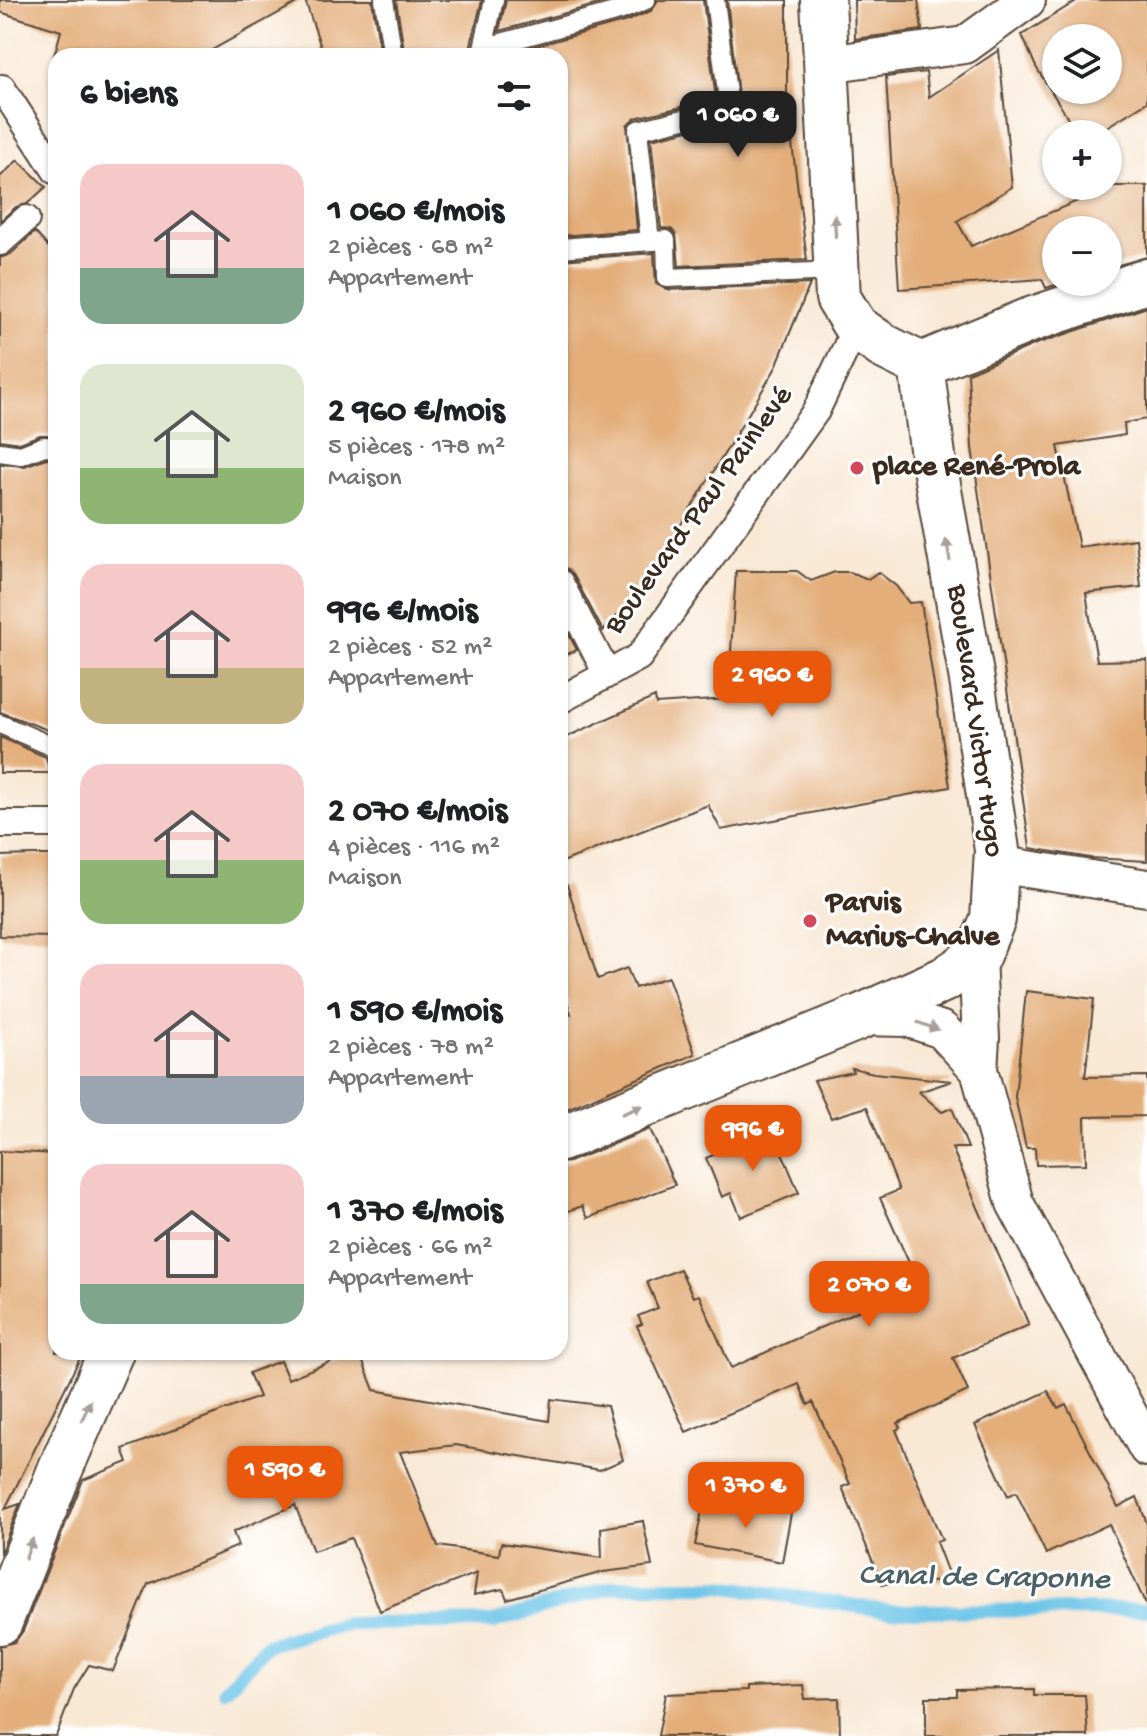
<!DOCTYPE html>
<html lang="fr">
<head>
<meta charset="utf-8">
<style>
	:root { --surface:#fff; --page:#f6f6f6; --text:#202124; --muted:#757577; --accent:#ea580c }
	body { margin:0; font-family:"Gochi Hand",sans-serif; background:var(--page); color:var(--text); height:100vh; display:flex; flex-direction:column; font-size:30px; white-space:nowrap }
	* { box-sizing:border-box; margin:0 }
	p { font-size:26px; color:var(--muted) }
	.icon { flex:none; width:44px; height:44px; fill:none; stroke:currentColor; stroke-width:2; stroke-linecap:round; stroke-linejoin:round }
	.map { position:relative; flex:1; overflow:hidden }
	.side { position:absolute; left:48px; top:48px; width:520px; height:1312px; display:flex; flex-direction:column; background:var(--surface); border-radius:24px; box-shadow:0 2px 6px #0004 }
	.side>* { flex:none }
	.tools { position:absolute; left:1042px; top:24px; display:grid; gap:16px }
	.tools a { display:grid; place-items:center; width:80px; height:80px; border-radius:50%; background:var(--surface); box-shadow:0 2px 6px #0004; font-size:40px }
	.price { position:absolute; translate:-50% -68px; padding:0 18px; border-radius:16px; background:var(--accent); color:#fff; font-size:26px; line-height:52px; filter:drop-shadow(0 2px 4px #0008) }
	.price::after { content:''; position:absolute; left:50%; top:48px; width:24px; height:18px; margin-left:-12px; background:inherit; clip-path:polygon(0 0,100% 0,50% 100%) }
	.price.selected { background:#222; color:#fff }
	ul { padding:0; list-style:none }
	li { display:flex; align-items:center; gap:24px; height:200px; padding:0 32px }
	li span { display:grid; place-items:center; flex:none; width:224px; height:160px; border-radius:24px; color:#555 }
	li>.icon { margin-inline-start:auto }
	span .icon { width:96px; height:96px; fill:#fffc; stroke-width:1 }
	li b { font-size:34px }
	h2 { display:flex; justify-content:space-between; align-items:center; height:96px; padding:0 32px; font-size:34px }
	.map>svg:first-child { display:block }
</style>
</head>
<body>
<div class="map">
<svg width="1147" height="1736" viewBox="0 0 1147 1736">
	<rect width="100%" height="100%" fill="#fff"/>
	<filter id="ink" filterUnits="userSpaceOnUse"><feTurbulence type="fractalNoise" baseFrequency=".0125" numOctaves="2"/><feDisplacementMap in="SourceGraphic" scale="16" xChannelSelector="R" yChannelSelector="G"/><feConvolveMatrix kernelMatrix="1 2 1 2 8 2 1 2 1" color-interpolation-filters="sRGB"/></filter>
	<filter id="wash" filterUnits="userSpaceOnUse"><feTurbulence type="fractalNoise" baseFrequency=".006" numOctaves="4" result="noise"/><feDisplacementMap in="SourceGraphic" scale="32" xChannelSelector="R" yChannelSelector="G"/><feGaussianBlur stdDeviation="1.8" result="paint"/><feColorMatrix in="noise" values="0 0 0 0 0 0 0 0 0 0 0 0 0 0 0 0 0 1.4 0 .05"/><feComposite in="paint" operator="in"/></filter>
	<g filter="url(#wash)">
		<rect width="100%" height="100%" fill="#f8e8d4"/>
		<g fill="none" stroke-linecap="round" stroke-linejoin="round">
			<path stroke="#6bc4e8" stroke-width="14" d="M225,1690L267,1645L345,1624L493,1622L616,1586H721L889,1611L1147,1610"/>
		</g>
		<g id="blocks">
			<path fill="#e3ae7a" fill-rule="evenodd" d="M0,0H302L201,56H54L61,31L0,12Z
				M305,0H372L381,56H324Z
				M396,0H482L471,45L472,56H405Z
				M506,0H613L499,31Z
				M658,0H703L716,99L635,118L627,125L637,230L560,236V56H499L627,21L651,11Z
				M727,0H787V105L807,260L679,266L676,234L671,229L661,228L651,139L732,120L740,112Z
				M854,0H918L922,30L855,39Z
				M1078,0H1147V102L1095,134H1078L1036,67L1022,35ZM1056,38H1108V90H1056Z
				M999,50L1012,187L957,221L971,246L1113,186H1147V257L1108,268V230H1056V282H1065L1046,288L1042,279L899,289L886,77L926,72L929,97Z
				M18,160L46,187L27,204L16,207L0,221V177Z
				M35,232L56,256V435H40L20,443L0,440V258L11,254Z
				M654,253L656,284L667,290L810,284L775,369L734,438L640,591L603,631L574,576L568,569L560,567V260Z
				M1147,307V419L1124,423L1125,435L1058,446L1079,547L1136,539L1141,587L1086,593L1097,661L1147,660V861L1090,858L1030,848L972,448L968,373L1036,344Z
				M46,458L56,459V733L0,712V464L25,466Z
				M736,571H797L811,581L835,572H850L868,579L878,572L896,586L909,603L921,602L950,787L721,830L708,805L560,863V740L655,697L656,704L728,699Z
				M560,618L577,650L560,657Z
				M0,737L46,757L50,773H0Z
				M34,855H56V937L0,936V856Z
				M567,885L598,979L627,968L635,988L668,977L695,1054L560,1112V1019L571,1014L560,978V886Z
				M1026,991L1094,999L1085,1077L1147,1076V1116L1085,1117L1086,1164L1036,1165L1035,1148H1026L1015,1097Z
				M852,1068L874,1073L952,1081L919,1092L942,1112L952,1108L968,1148H952L1029,1325L953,1358L968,1391L898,1423L900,1428L896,1430L942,1540L936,1542L951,1581L882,1584L842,1487L850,1484L813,1402L808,1405L799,1384L686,1432L637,1326L642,1324L638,1316L658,1308L647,1282L680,1269L693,1297L699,1295L731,1368L902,1291L899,1283L915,1276L880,1198L899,1190L867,1107L831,1118L814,1080L853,1072Z
				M650,1129L675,1185L588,1218L582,1206L560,1214V1163L569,1162Z
				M772,1129L799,1193L741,1217L731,1193L722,1197L706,1158Z
				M0,1151L56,1154V1352H83L5,1509L20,1504L0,1554Z
				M354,1352H359L374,1390L549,1421L551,1399L607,1406L623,1460L600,1470L456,1445L400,1452L438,1546L499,1555L501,1543L602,1558L601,1528L643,1521L652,1566L603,1572L507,1599L503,1589L474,1595L477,1573L380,1611L351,1538L313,1551L295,1505L233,1532L238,1546L148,1584L113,1671L89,1665L74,1689L56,1736H0V1646L15,1642L23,1631L83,1480L128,1462L123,1449L259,1397L249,1373L280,1361L288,1379Z
				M1048,1391L1058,1408L1066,1404L1118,1507L1137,1497L1147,1524V1607L1109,1524L1046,1554L1016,1492L1008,1496L975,1425Z
				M757,1501L792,1508L782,1562L695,1545L702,1511Z
				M803,1685L805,1699L839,1698L840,1736H658L666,1694L746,1691V1687Z
				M1034,1689V1695H1085L1088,1736H926V1697H957V1690Z"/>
		</g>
	</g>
	<g filter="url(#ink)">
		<use href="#blocks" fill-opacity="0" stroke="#574639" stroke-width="2"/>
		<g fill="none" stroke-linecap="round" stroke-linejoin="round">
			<g stroke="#574639" stroke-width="22">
				<path id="service" d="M384,0L393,56
					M483,48L622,10L646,0
					M484,56L483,48L494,0
					M650,241L638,130L729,108L715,0
					M560,248L666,240L667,278L837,271
					M0,452L21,455L44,446L56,447
					M0,724L56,748"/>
			</g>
			<g stroke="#574639" stroke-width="30">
				<path id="pedestrian" d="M2,88L56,171
					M0,242L26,219
					M560,583L607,674
					M560,700L639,657L816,411L856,327
					M0,824H56"/>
			</g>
			<g stroke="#574639" stroke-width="40">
				<path id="minor" d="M827,64L965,45L1027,0
					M996,864L1147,888
					M977,957L981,1038L979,1070L1015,1203L1147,1448
					M860,1017L906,1018L942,1030L979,1070"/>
			</g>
			<g stroke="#574639" stroke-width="48">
				<path id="secondary" d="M823,0L838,298L856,327L883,346L921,365
					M921,365L1027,321L1147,281
					M560,1139L860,1017L945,979L977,957L993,919L997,850L972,680L933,456L921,365
					M0,1622L60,1470L111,1352"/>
			</g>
			<use href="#service" stroke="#fff" stroke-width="18"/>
			<use href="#pedestrian" stroke="#fff" stroke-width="26"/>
			<use href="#minor" stroke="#fff" stroke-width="36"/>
			<use href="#secondary" stroke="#fff" stroke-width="44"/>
		</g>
		<defs><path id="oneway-solid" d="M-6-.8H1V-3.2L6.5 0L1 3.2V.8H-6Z" transform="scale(2)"/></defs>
		<g fill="#a79f9a">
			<use href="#oneway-solid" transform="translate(835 226) rotate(-93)"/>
			<use href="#oneway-solid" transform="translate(948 550) rotate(-100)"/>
			<use href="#oneway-solid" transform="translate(928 1026) rotate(19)"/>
			<use href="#oneway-solid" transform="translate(632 1110) rotate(-22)"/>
			<use href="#oneway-solid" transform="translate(86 1411) rotate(-66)"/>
			<use href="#oneway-solid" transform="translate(29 1549) rotate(-69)"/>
		</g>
	</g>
	<g fill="#d1495b" stroke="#fff" stroke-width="3">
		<circle cx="857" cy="468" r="8"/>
		<circle cx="810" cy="921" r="8"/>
	</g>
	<g text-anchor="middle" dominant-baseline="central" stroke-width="6" stroke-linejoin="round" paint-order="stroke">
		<g font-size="30" font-weight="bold" fill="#3b2a1e" stroke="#fff" text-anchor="start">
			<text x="873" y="468">place René-Prola</text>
			<text x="826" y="904">Parvis<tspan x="826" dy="34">Marius-Chalve</tspan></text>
		</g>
		<g font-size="30" fill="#3b2a1e" stroke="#fff">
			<text transform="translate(700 511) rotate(-54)">Boulevard Paul Painlevé</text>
			<text transform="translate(974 721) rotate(82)">Boulevard Victor Hugo</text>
		</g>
		<g font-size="32" font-style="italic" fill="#4c6065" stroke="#fff">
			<text transform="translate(984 1579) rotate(1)">Canal de Craponne</text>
		</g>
	</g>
</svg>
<div class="tools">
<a><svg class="icon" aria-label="layers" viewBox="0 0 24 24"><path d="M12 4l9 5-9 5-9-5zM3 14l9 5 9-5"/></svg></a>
<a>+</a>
<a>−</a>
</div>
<b class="price selected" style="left:738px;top:159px">1 060 €</b>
<b class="price" style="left:772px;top:719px">2 960 €</b>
<b class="price" style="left:753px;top:1173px">996 €</b>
<b class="price" style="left:869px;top:1329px">2 070 €</b>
<b class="price" style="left:285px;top:1514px">1 590 €</b>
<b class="price" style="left:746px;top:1530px">1 370 €</b>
<section class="side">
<h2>6 biens<svg class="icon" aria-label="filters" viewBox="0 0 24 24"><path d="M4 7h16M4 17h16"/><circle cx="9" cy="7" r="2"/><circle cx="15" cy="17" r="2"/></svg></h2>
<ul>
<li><span style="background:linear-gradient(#f6c9c9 65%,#7fa58c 0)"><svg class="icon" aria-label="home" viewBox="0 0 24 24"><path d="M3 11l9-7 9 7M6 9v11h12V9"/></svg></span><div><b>1 060 €/mois</b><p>2 pièces · 68 m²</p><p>Appartement</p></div></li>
<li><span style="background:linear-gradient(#dfe7d0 65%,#8fb573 0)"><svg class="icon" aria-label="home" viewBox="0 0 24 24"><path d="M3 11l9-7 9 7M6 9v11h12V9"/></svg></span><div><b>2 960 €/mois</b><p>5 pièces · 178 m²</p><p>Maison</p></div></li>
<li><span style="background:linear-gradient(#f6c9c9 65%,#c2b280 0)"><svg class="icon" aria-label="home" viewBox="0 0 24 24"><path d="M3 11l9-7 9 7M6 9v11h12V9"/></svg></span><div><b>996 €/mois</b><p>2 pièces · 52 m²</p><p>Appartement</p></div></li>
<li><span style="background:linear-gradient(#f6c9c9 60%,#8fb573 0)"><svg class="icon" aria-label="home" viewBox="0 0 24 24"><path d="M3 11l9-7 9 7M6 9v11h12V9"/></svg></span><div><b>2 070 €/mois</b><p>4 pièces · 116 m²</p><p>Maison</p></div></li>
<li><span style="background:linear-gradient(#f6c9c9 70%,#9aa5b1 0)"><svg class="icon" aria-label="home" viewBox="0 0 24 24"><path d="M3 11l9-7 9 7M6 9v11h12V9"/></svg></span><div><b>1 590 €/mois</b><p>2 pièces · 78 m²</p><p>Appartement</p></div></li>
<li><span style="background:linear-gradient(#f6c9c9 75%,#7fa58c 0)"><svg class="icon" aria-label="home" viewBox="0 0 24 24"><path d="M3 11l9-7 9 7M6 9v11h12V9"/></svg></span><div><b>1 370 €/mois</b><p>2 pièces · 66 m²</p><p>Appartement</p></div></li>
</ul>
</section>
</div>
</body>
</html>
